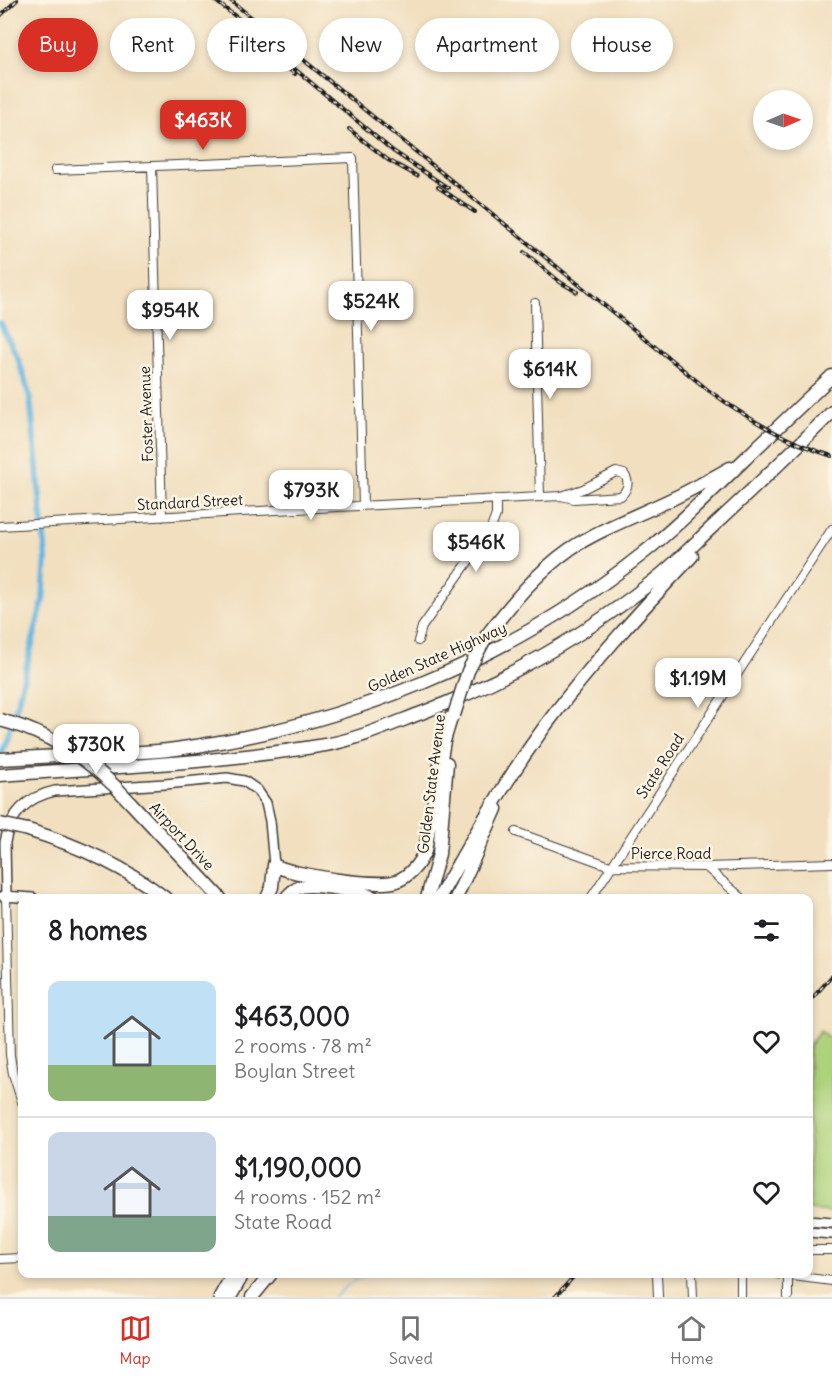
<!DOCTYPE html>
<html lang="en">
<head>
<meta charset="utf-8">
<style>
	:root { --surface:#fff; --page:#f6f6f6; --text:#202124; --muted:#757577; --line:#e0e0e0; --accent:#d93025 }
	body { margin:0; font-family:Delius,sans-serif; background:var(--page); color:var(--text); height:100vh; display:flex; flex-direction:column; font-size:22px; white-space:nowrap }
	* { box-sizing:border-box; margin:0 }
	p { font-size:20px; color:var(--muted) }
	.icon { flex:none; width:33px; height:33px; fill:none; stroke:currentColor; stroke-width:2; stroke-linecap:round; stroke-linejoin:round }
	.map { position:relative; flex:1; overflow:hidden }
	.side { position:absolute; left:18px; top:894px; width:795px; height:384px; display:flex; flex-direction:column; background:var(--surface); border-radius:12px; box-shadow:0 3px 9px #0003 }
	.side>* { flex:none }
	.guide { position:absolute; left:18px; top:18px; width:796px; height:54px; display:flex; gap:12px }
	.needle { width:39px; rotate:88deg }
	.tools { position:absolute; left:753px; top:90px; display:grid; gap:12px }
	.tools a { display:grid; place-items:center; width:60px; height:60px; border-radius:50%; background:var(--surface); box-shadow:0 3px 9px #0003; font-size:30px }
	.price { position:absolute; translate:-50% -51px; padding:0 14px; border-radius:12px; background:#fff; color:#222; font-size:20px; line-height:39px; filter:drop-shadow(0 2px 3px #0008) }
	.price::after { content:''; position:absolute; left:50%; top:36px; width:18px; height:14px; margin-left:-9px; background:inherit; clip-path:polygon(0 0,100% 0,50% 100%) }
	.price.current { background:var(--accent); color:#fff }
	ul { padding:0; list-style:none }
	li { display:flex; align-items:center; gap:18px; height:150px; padding:0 30px }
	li+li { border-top:2px solid var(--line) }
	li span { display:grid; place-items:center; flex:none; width:168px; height:120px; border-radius:12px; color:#555 }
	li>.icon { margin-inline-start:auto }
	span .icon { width:72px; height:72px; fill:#fffc; stroke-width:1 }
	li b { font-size:26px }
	h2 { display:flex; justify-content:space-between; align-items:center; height:72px; padding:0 30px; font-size:26px }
	.chip { padding:0 21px; border-radius:27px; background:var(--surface); box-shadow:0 3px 9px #0003; font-size:21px; line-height:54px }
	.chip.current { background:var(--accent); color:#fff }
	.dock { display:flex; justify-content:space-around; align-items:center; height:84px; border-top:2px solid var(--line); background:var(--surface); font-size:16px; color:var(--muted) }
	.dock a { display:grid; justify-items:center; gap:3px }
	.dock .current { color:var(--accent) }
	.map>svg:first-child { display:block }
</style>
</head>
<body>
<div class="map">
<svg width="832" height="1297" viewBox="0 0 832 1297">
	<rect width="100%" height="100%" fill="#fcf5e5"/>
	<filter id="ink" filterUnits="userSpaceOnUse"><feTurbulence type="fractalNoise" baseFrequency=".0167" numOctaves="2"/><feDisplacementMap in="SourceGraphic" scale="12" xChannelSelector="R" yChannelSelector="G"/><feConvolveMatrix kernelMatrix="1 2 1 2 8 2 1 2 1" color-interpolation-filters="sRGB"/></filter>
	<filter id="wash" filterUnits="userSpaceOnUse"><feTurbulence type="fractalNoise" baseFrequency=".008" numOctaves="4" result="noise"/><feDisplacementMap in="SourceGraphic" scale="24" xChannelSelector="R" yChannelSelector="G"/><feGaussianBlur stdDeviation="1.35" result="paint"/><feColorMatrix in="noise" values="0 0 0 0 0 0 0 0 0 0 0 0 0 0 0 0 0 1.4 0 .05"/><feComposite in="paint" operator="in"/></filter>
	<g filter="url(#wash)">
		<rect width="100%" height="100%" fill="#f1dfbf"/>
		<path fill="#add27c" stroke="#64774c" stroke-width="1.5" d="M820,1031L832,1040V1212L809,1210V1045Z"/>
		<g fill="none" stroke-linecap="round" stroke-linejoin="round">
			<path stroke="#65b5df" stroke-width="1.5" d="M334,1297L353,1281L368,1274"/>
			<path stroke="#65b5df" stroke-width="6" d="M0,323L18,358L30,397L46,558L43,600L17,705L0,757"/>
		</g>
	</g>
	<g filter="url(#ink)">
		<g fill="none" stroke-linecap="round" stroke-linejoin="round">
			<g stroke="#3c3934" stroke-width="10">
				<path id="minor" d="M152,166L162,517
					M55,170L353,158L363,506
					M535,303L540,497
					M616,472L624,474C630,482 628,489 621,496L574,499L561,496L583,489Z
					M0,526L276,510L561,496
					M418,641L422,627L490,531L496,515V499
					M516,832L610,866L706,867L832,863
					M706,867L742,898
					M6,897L10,1055L13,1074L22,1102
					M591,898L832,529
					M808,1250H832
					M0,1259L22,1258
					M657,1274L658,1297
					M692,1274L693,1297
					M741,1274V1297
					M777,1274L832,1281
					M788,1275V1297"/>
			</g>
			<g stroke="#3c3934" stroke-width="12">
				<path id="major" d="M3,896L33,898
					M6,897L5,842C10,814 27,797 55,791L165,784L227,778L244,781L257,790L266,803L270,821L274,865
					M808,1221L832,1223
					M808,1232L832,1234"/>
			</g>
			<g stroke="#3c3934" stroke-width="15">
				<path id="highway" d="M487,635C512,603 536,573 570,549C602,528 639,515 674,498C693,489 712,478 730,468
					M0,759C40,757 79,755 119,753C138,752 157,752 176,749C344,726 508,661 641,555C679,525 712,491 746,458C774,431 803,403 832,376
					M0,775C108,767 218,763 325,745C359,739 392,724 424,712C506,680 584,636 653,581C673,566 691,547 709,530C751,491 792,452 832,412
					M130,802L220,898
					M28,830C77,845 124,866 165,898
					M274,865C292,875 378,888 397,881C411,875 419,864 425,851L444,741L452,715
					M267,898L272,887L274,865
					M286,898C290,893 294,889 301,887C314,883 362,892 375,898
					M427,898L439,854L447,763
					M439,898C473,837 507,777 549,721C593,662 642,609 692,556
					M456,898L496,809
					M220,1297L233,1274
					M230,1297L243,1274
					M252,1297L271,1274"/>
			</g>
			<use href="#minor" stroke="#fff" stroke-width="8"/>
			<use href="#major" stroke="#fff" stroke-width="9"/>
			<use href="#highway" stroke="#fff" stroke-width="12"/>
			<g stroke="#1c1c1c" stroke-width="4">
				<path id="rail" d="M214,0L243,22
					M230,0L708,390C747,418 786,442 832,456
					M0,16L17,0
					M242,31L295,74
					M290,65L393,151L448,188
					M349,129L388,160L417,176
					M438,187L475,212
					M524,252L560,282L577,292
					M808,1003L832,976
					M555,1297L576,1274"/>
			</g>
			<use href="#rail" stroke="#fcf5e5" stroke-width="1.5" stroke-dasharray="4.5" stroke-linecap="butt"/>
			<g stroke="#3c3934" stroke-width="15" stroke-linecap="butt">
				<path id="highway-bridge" d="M454,715L468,671L487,635
					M0,720C51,733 95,763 130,802
					M0,824L28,830"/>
			</g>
			<use href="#highway-bridge" stroke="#fff" stroke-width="12"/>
		</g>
	</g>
	<g text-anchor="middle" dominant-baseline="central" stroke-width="5" stroke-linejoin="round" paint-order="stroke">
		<g font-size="15" fill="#1c1c1c" stroke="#fcf5e5">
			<text transform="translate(146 414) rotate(-92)">Foster Avenue</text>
			<text transform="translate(190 502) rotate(-3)">Standard Street</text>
			<text transform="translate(437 657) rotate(-24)">Golden State Highway</text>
			<text transform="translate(660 766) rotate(-57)">State Road</text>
			<text transform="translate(431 784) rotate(-83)">Golden State Avenue</text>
			<text transform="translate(182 836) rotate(47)">Airport Drive</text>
			<text x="671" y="853">Pierce Road</text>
		</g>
	</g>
</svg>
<div class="tools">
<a><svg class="needle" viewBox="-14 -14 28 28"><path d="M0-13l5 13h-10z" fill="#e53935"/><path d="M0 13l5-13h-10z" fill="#757577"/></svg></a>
</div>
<b class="price current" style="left:203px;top:151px">$463K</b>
<b class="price" style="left:371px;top:332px">$524K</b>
<b class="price" style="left:170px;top:341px">$954K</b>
<b class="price" style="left:550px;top:400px">$614K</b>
<b class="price" style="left:311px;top:521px">$793K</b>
<b class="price" style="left:476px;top:573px">$546K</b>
<b class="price" style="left:698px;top:709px">$1.19M</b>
<b class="price" style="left:96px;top:775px">$730K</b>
<div class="guide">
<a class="chip current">Buy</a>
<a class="chip">Rent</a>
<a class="chip">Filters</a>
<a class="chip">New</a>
<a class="chip">Apartment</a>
<a class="chip">House</a>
</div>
<section class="side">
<h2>8 homes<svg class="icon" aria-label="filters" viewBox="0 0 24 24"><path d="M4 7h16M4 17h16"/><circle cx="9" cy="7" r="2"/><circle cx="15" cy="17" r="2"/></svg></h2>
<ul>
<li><span style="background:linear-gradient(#bfe0f5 70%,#8fb573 0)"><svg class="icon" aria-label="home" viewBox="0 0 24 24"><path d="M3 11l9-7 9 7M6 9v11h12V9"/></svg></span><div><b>$463,000</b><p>2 rooms · 78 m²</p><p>Boylan Street</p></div><svg class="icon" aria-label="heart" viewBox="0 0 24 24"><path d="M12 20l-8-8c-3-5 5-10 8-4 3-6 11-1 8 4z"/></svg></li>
<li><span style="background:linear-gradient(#c9d6e8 70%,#7fa58c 0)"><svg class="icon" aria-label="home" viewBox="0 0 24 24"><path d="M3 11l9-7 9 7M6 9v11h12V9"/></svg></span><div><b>$1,190,000</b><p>4 rooms · 152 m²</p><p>State Road</p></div><svg class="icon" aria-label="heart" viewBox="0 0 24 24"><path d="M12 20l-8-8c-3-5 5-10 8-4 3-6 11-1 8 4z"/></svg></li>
</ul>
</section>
</div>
<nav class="dock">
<a class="current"><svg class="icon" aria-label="map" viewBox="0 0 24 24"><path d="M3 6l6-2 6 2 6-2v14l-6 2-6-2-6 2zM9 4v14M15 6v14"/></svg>Map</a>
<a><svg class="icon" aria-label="saved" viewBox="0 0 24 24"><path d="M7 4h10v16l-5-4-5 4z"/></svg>Saved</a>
<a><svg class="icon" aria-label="home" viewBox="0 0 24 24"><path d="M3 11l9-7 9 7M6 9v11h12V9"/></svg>Home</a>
</nav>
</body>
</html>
